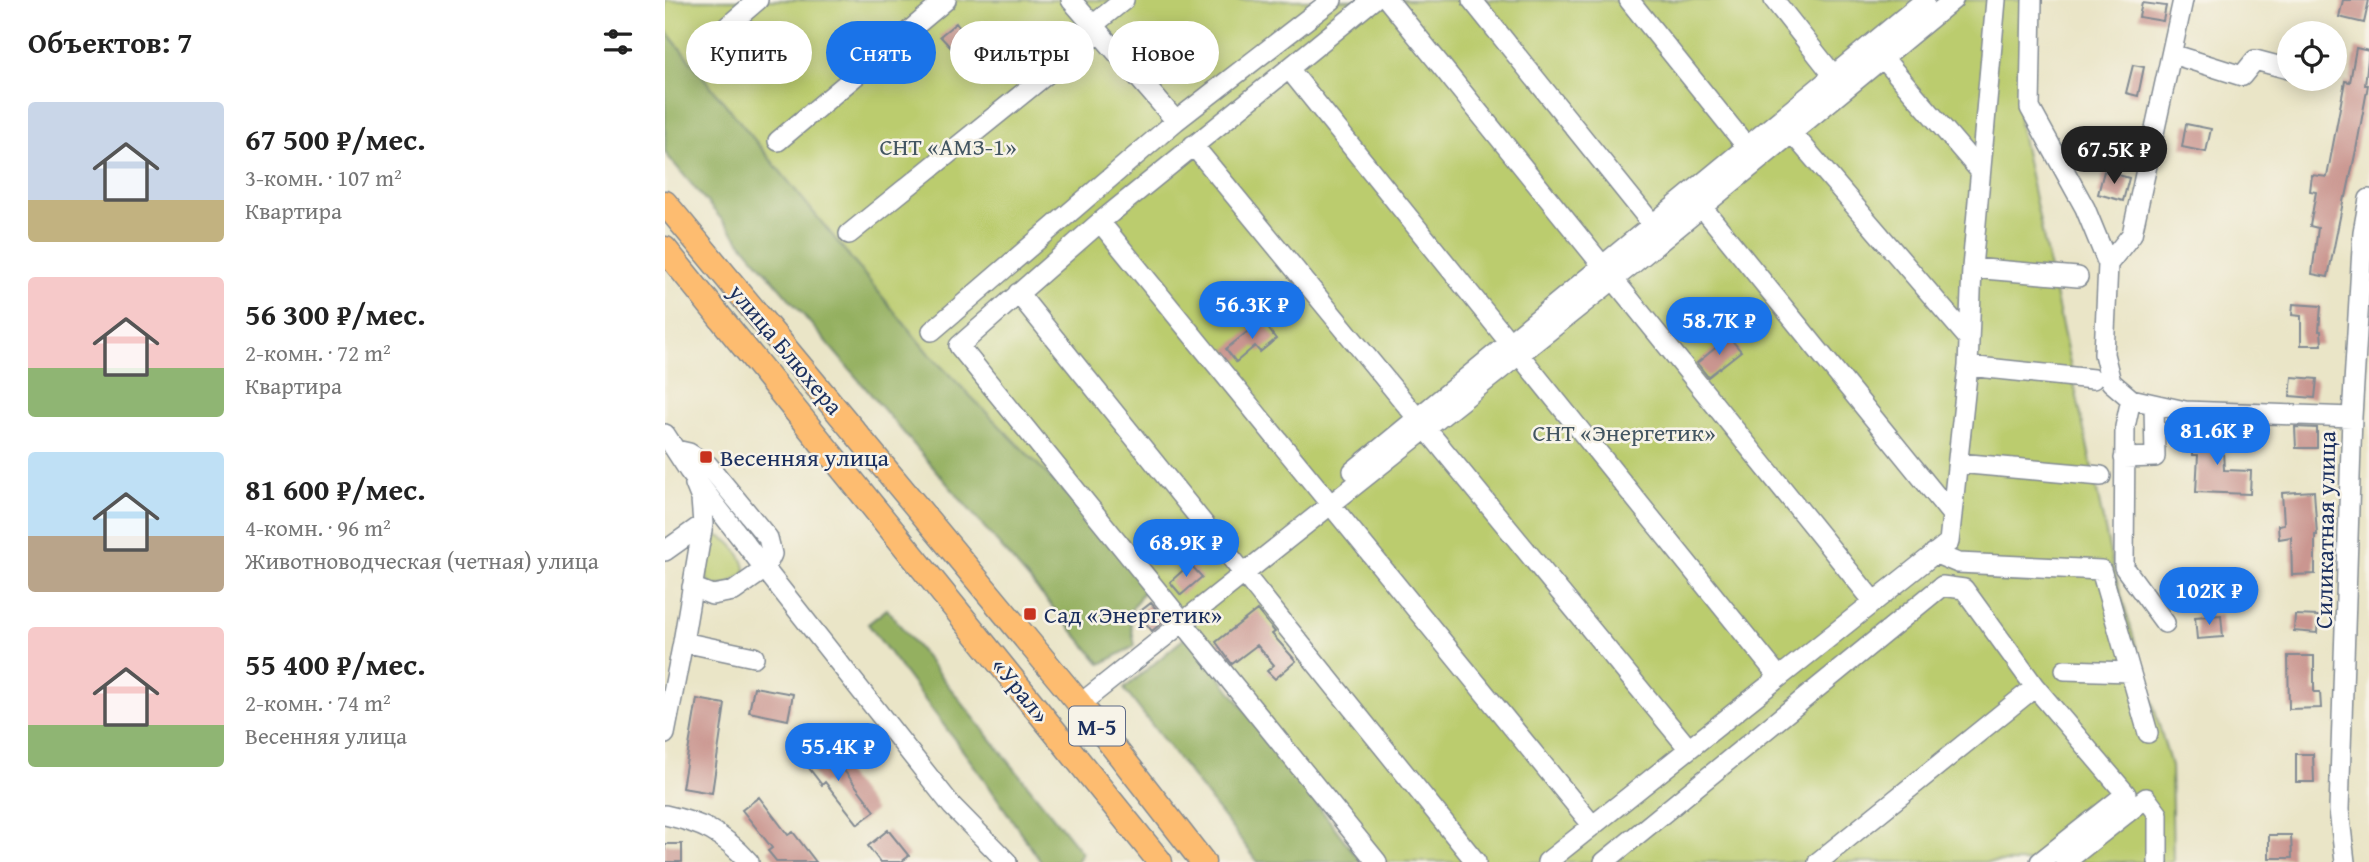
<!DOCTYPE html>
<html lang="ru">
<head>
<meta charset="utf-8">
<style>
	:root { --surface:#fff; --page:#f6f6f6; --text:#222; --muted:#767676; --accent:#1a73e8 }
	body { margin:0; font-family:"Gentium Book Plus",serif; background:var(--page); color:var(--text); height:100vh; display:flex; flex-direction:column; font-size:26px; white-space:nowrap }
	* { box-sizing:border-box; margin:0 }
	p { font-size:23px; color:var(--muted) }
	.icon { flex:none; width:38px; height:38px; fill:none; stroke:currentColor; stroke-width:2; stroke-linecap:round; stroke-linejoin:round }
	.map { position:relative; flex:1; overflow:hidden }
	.sheet { display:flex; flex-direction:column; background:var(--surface); width:665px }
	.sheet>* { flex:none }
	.hud { position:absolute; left:21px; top:21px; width:665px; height:63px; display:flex; gap:14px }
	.controls { position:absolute; left:1612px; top:21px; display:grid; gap:14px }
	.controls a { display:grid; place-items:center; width:70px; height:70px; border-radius:50%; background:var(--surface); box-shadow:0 4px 18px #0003; font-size:35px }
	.price { position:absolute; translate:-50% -60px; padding:0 16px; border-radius:24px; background:var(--accent); color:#fff; font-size:23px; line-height:46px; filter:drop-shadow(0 2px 4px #0008) }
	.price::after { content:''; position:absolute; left:50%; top:42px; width:21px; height:16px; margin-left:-10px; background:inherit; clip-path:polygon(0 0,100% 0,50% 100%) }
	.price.current { background:#222; color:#fff }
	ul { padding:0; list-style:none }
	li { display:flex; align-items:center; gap:21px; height:175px; padding:0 28px }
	li span { display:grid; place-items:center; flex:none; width:196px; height:140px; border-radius:7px; color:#555 }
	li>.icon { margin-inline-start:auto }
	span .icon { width:84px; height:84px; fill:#fffc; stroke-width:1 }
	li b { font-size:30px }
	h2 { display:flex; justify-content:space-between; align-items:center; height:84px; padding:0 28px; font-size:30px }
	.pill { padding:0 24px; border-radius:32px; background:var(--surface); box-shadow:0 4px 18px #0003; font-size:24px; line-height:63px }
	.pill.current { background:var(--accent); color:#fff }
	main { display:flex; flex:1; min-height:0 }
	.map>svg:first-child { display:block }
</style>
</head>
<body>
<main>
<section class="sheet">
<h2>Объектов: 7<svg class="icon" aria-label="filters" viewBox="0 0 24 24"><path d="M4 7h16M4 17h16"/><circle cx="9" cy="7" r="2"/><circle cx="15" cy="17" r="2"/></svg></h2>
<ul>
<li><span style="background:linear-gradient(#c9d6e8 70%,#c2b280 0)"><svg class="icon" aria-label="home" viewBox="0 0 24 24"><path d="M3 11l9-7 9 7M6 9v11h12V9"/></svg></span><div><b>67 500 ₽/мес.</b><p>3-комн. · 107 m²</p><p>Квартира</p></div></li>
<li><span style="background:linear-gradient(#f6c9c9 65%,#8fb573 0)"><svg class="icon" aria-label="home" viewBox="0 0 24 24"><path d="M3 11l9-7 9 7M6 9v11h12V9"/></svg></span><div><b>56 300 ₽/мес.</b><p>2-комн. · 72 m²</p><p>Квартира</p></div></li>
<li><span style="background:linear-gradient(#bfe0f5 60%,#b9a48a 0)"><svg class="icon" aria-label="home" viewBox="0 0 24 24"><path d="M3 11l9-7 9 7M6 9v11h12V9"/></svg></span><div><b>81 600 ₽/мес.</b><p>4-комн. · 96 m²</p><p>Животноводческая (четная) улица</p></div></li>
<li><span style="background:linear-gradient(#f6c9c9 70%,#8fb573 0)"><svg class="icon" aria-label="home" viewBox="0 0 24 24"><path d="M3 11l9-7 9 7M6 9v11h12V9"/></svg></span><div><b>55 400 ₽/мес.</b><p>2-комн. · 74 m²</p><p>Весенняя улица</p></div></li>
</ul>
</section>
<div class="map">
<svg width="1704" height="862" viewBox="0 0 1704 862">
	<rect width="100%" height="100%" fill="#f7f3e8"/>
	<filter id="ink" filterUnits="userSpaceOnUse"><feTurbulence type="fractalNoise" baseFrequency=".0143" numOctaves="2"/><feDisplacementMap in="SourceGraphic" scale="14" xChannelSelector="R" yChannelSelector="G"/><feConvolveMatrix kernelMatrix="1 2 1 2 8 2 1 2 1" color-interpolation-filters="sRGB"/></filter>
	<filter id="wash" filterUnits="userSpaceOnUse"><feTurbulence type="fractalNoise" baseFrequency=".00686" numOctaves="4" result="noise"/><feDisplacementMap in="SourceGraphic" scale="28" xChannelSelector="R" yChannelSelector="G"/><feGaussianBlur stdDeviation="1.57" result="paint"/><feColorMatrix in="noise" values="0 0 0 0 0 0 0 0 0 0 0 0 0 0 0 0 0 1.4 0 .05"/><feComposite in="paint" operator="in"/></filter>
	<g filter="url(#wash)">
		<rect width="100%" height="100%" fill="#eae5c7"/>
		<path fill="#bbcc6e" stroke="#6b7e66" stroke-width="2" d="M0,0H1363L1354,123L1448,567L1506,766L1508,862H706L486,580L263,353L0,30Z
			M53,536C66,539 82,561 80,574L62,584L50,586L43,581L41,576L46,539Z"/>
		<path fill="#94b061" stroke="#587060" stroke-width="2" d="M0,30L263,353L486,580L464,613L470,646L436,664L0,153Z
			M222,609L417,853L412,862H376L319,779L203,624Z
			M523,635L696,862H593L459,689Z"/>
		<g id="blocks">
			<path fill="#ca9690" d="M1678,0H1704L1699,23L1674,17Z
				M1477,3L1501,6L1498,21L1474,17Z
				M291,23L306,42L295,51L290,48L288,50L275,36Z
				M70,40L84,59L73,67L70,64L67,67L55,52Z
				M1691,48L1704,51L1700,85H1703L1691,150L1681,197H1679L1663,277L1647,274L1653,228L1645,226L1651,192L1645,191L1647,175L1662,177L1680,81L1685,82Z
				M1468,65L1479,67L1473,96L1461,93Z
				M1521,124L1546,129L1541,152L1517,147Z
				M1439,171L1464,178L1458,201L1433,194Z
				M1628,304L1656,306L1654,331H1656L1657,345H1636V316L1627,315Z
				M597,320L611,339L595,352L590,346L571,362L561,349Z
				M1064,337L1076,351L1043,377L1032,363Z
				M1627,377L1652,379L1650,398L1625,396Z
				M1630,427L1652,428V448H1631Z
				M1557,432L1559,470L1586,471L1585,494L1531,492L1533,455H1527L1526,433Z
				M1649,491L1652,535H1650V574L1627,575L1626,537L1614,539L1613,525L1619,524L1617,493Z
				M525,564L537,577L516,595L505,582Z
				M486,603L500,620L487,631L473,613Z
				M592,610L610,632L607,634L631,661L610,679L602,671L609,665L592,645L567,664L551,642Z
				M1556,615L1558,637L1532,639L1530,617Z
				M1630,615L1653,616L1652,633L1629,631Z
				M1623,656H1649V692H1655L1656,708L1624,709Z
				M89,687L128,694L123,720L84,712Z
				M32,699L60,704L47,793L17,788Z
				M158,743L210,811L193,824L160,782L157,785L137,759Z
				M1631,754H1648L1649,782H1631Z
				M94,797L123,835L128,832L151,862H112L103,851L107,848L77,810Z
				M223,830L244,856L236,862H215L203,846Z
				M1604,835H1626L1627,858H1604Z
				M0,844H17V862H0Z"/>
		</g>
	</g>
	<g filter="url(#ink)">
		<use href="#blocks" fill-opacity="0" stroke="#828a92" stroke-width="2"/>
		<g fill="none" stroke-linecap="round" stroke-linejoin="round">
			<g stroke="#828a92" stroke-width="22">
				<path id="minor" d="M406,0L511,121
					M708,0L435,222L294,346L712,862
					M723,0L1209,602
					M807,0L988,225
					M964,0L1082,147
					M1109,0L1169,76
					M1367,0L1365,108L1420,208L1443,264L1439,354L1446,382L1466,399L1520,411L1687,417
					M428,25L459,0
					M36,49L93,0
					M1507,54L1577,76L1590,60L1624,69
					M1218,58L1315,171
					M624,69L1114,677
					M1127,133L1304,339
					M113,141L281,0
					M528,145L1024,749
					M1037,207L1287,515
					M435,222L928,826
					M184,234L434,32
					M1443,264L1467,234L1518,0
					M1307,268L1413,277
					M353,293L811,862
					M267,331L511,121L667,0
					M1303,366L1428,379
					M1466,399L1460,427L1459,567L1500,623
					M0,434L24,471L100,569L287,806L342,862
					M11,450L24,453L43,465L103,538L107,554L100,569L69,591L47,595L27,587
					M1459,458L1490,457L1489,404
					M1293,463L1436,476
					M688,471L1260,0
					M0,551L38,524
					M1269,553L1293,563L1436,570L1483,733
					M18,642L89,657
					M1400,670L1465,672
					M415,704L968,264L1288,0
					M0,734L18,642L38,524L36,499L30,484
					M0,815C37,823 58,833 84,862
					M882,862L1284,542L1303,366L1307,268L1331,0
					M939,862L1277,586L1299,589L1370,687L1461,794L1375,862
					M1153,862L1370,687
					M1400,862L1481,798L1493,814V862
					M1680,862L1674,810L1687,417L1698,232L1704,199"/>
			</g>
			<g stroke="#828a92" stroke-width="27">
				<path id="major" d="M0,203L415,704L538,862
					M0,249L495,862"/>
			</g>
			<use href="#minor" stroke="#fff" stroke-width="19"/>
			<use href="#major" stroke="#fdbc70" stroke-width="24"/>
		</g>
	</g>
	<g fill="#c8321e" stroke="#f7f3e8" stroke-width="2.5">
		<rect x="34" y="450" width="14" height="14" rx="3.5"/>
		<rect x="358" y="607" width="14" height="14" rx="3.5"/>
	</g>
	<g text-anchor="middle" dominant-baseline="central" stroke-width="5" stroke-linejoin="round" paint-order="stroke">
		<rect fill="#f7f3e8" stroke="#5d6a87" stroke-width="2" x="404" y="706.5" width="56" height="39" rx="5"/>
		<g font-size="23" font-weight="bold" fill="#1b2f5e">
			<text x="432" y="726">М-5</text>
		</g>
		<g font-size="24" fill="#435662" stroke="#f7f3e8">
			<text x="283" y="146">СНТ «АМЗ-1»</text>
			<text x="959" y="432">СНТ «Энергетик»</text>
		</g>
		<g font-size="24" fill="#1b2f5e" stroke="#f7f3e8">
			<text transform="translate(121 349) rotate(50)">улица Блюхера</text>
			<text transform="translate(1660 530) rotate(-89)">Силикатная улица</text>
			<text transform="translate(356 690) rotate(51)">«Урал»</text>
		</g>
		<g font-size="24" fill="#1b2f5e" stroke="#f7f3e8" text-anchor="start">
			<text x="55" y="457">Весенняя улица</text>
			<text x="379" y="614">Сад «Энергетик»</text>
		</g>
	</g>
</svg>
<div class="controls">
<a><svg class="icon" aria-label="locate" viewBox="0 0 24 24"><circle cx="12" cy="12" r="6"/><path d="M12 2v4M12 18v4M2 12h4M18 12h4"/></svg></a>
</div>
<b class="price current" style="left:1449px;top:186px">67.5K ₽</b>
<b class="price" style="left:587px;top:341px">56.3K ₽</b>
<b class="price" style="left:1054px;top:357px">58.7K ₽</b>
<b class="price" style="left:1552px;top:467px">81.6K ₽</b>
<b class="price" style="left:521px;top:579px">68.9K ₽</b>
<b class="price" style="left:1544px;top:627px">102K ₽</b>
<b class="price" style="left:173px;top:783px">55.4K ₽</b>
<div class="hud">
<a class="pill">Купить</a>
<a class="pill current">Снять</a>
<a class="pill">Фильтры</a>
<a class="pill">Новое</a>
</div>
</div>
</main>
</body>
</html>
